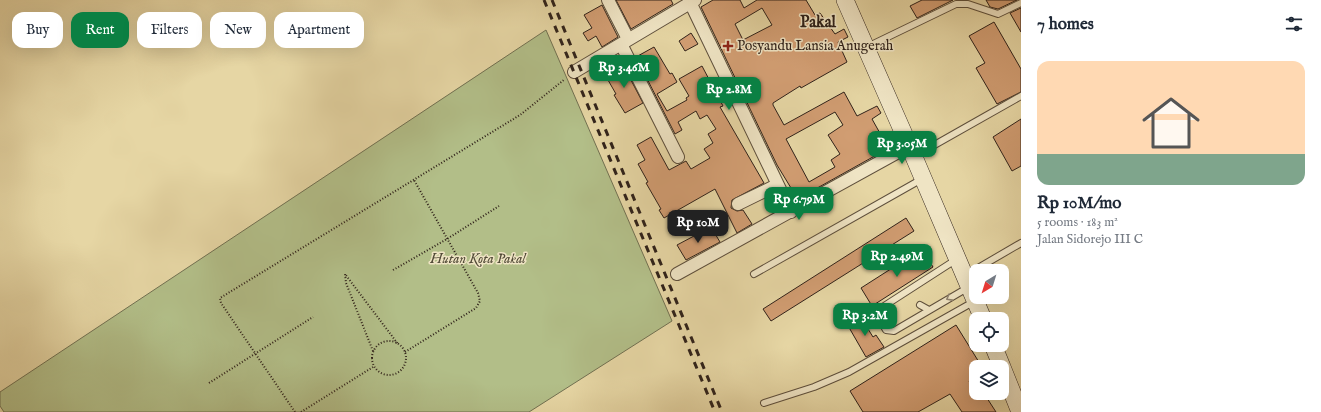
<!DOCTYPE html>
<html lang="en">
<head>
<meta charset="utf-8">
<style>
	:root { --surface:#fff; --page:#f2f2f3; --text:#1f2937; --muted:#747a83; --line:#e0e1e3; --accent:#0b8043 }
	body { margin:0; font-family:"IM FELL English",serif; background:var(--page); color:var(--text); height:100vh; display:flex; flex-direction:column; font-size:15px; white-space:nowrap }
	* { box-sizing:border-box; margin:0 }
	p { font-size:13px; color:var(--muted) }
	.icon { flex:none; width:22px; height:22px; fill:none; stroke:currentColor; stroke-width:2; stroke-linecap:round; stroke-linejoin:round }
	.map { position:relative; flex:1; overflow:hidden }
	.drawer { display:flex; flex-direction:column; background:var(--surface); width:300px }
	.drawer>* { flex:none }
	.top-card { position:absolute; left:12px; top:12px; width:380px; height:36px; display:flex; gap:8px }
	.needle { width:26px; rotate:218deg }
	.buttons { position:absolute; left:969px; top:264px; display:grid; gap:8px }
	.buttons a { display:grid; place-items:center; width:40px; height:40px; border-radius:8px; background:var(--surface); box-shadow:0 4px 16px #0002; font-size:20px }
	.price { position:absolute; translate:-50% -34px; padding:0 9px; border-radius:8px; background:var(--accent); color:#fff; font-size:13px; line-height:26px; filter:drop-shadow(0 1px 2px #0008) }
	.price::after { content:''; position:absolute; left:50%; top:24px; width:12px; height:9px; margin-left:-6px; background:inherit; clip-path:polygon(0 0,100% 0,50% 100%) }
	.price.on { background:#222; color:#fff }
	ul { padding:0; list-style:none }
	li { display:grid; align-content:center; gap:8px; height:212px; padding:0 16px }
	li+li { border-top:1px solid var(--line) }
	li span { display:grid; place-items:center; height:124px; border-radius:12px; color:#555 }
	li>.icon { margin-inline-start:auto }
	span .icon { width:72px; height:72px; fill:#fffc; stroke-width:1 }
	li b { font-size:17px }
	h2 { display:flex; justify-content:space-between; align-items:center; height:48px; padding:0 16px; font-size:17px }
	.chip { padding:0 14px; border-radius:12px; background:var(--surface); box-shadow:0 4px 16px #0002; font-size:14px; line-height:36px }
	.chip.on { background:var(--accent); color:#fff }
	main { display:flex; flex:1; min-height:0 }
	.map>svg:first-child { display:block }
</style>
</head>
<body>
<main>
<div class="map">
<svg width="1021" height="412" viewBox="0 0 1021 412">
	<rect width="100%" height="100%" fill="#e6d6a4"/>
	<filter id="stains"><feTurbulence type="fractalNoise" baseFrequency=".005" numOctaves="4"/><feColorMatrix values="0 0 0 0 .2 0 0 0 0 .09 0 0 0 0 .02 0 0 0 .5 -.17"/></filter>
	<radialGradient id="worn" r=".72"><stop offset=".6" stop-color="#630" stop-opacity="0"/><stop offset="1" stop-color="#630" stop-opacity=".3"/></radialGradient>
	<path fill="#b2be88" stroke="#717051" d="M546,30L672,321L529,412H4L0,406V392Z"/>
	<path fill="#d19d72" stroke="#30221a" fill-rule="evenodd" d="M616,0H671L673,4L631,29Z
		M713,0H740L744,8L757,0H806L815,15L820,13L835,34L844,29L848,37L838,42L847,62L801,88L800,86L773,103V105L784,125L844,92L857,116L877,106L881,113L872,119L886,144L878,149L880,153L794,201L788,189L791,188L777,165L701,7ZM762,8L772,25L743,40L735,24ZM835,112L843,125L828,135L840,154L831,160L835,167L809,182L786,139Z
		M922,0H953L917,18L910,6Z
		M986,0H1017L998,9L990,7Z
		M602,5L618,37L602,47L596,36L588,41L583,33L592,28L584,15Z
		M1021,8V32L1010,13Z
		M994,22L1021,69V92L997,104L976,68L985,63L969,36Z
		M691,33L698,44L685,51L679,41Z
		M654,47L670,74L672,73L677,82L657,94L667,111L687,100L686,98L689,96L679,79L702,66L723,106L720,107L764,183L732,200L731,208L737,211L743,210L752,224L737,233L715,189L664,218L659,210L661,209L646,183L648,182L638,164L645,160L637,145L651,137L669,170L686,161L691,169L710,158L704,149L713,143L708,134L716,129L707,115L700,119L696,111L678,122L682,130L675,134L636,57Z
		M623,65L643,103L625,113L614,95L616,94L608,80L610,79L607,74Z
		M1021,119V166L1012,171L993,137Z
		M906,218L914,231L771,321L763,309Z
		M711,227L720,242L686,260L677,245Z
		M922,249L933,267L872,306L861,288Z
		M860,316L873,337L876,335L884,347L866,357L847,324Z
		M956,325L982,367H976V376L969,381L976,393L981,398L985,395L996,412H962L950,394L918,412H863L850,391Z"/>
	<g fill="none" stroke-linecap="round" stroke-linejoin="round">
		<g stroke="#5e4f3c" stroke-width="8">
			<path id="lane" d="M867,47L956,4H968L998,14L1021,3
				M915,156L1021,96
				M957,259L878,310L876,313L886,330L894,331L969,287
				M754,274L922,179
				M966,275L1021,243
				M920,305L929,310
				M764,403L814,387L849,372L975,301"/>
		</g>
		<g stroke="#5e4f3c" stroke-width="14">
			<path id="street" d="M608,0L628,39
				M689,0L791,212
				M621,44L678,157
				M574,72L695,0
				M738,204L777,185
				M677,274L909,146"/>
		</g>
		<g stroke="#30221a" stroke-width="18">
			<path id="secondary" d="M845,0L914,157L983,319
				M993,345L1002,367
				M1002,367L1020,412"/>
		</g>
		<path stroke="#30221a" stroke-width="2" stroke-dasharray="1 2" stroke-linecap="butt" d="M393,270L447,239L499,206
			M372 358a17 17 0 1 1 34 0a17 17 0 1 1-34 0Z
			M373,351L346,283L345,274L398,344
			M405,352L476,308L480,301L478,293L414,180
			M209,383L313,317
			M295,412L221,303L220,298L520,115L565,79
			M301,412L373,367"/>
		<use href="#lane" stroke="#efe4c4" stroke-width="6"/>
		<use href="#street" stroke="#efe4c4" stroke-width="12"/>
		<use href="#secondary" stroke="#efe4c4" stroke-width="17"/>
		<path stroke="#30221a" stroke-width="3" stroke-dasharray="7 7" stroke-linecap="butt" d="M544,0L715,412
			M552,0L722,412"/>
	</g>
	<defs><path id="oneway-chevron" d="M-2-3.5L2.5 0L-2 3.5" fill="none" stroke-width="1.6" stroke-linecap="round" stroke-linejoin="round"/></defs>
	<use stroke="#90836f" href="#oneway-chevron" transform="translate(949 298) rotate(151)"/>
	<path fill="#8f2418" stroke="#efe4c4" stroke-width="1.5" d="M726 40h4v4h4v4h-4v4h-4v-4h-4v-4h4z"/>
	<g text-anchor="middle" dominant-baseline="central" stroke-width="3" stroke-linejoin="round" paint-order="stroke">
		<g font-size="14" fill="#30221a" stroke="#efe4c4" text-anchor="start">
			<text x="737" y="46">Posyandu Lansia Anugerah</text>
		</g>
		<g font-size="14" font-style="italic" fill="#504936" stroke="#efe4c4">
			<text x="478" y="259">Hutan Kota Pakal</text>
		</g>
		<g font-size="16" font-weight="bold" fill="#30221a" stroke="#efe4c4">
			<text x="818" y="23">Pakal</text>
		</g>
	</g>
	<rect width="100%" height="100%" filter="url(#stains)"/>
	<rect width="100%" height="100%" fill="url(#worn)"/>
</svg>
<div class="buttons">
<a><svg class="needle" viewBox="-14 -14 28 28"><path d="M0-13l5 13h-10z" fill="#e53935"/><path d="M0 13l5-13h-10z" fill="#747a83"/></svg></a>
<a><svg class="icon" aria-label="locate" viewBox="0 0 24 24"><circle cx="12" cy="12" r="6"/><path d="M12 2v4M12 18v4M2 12h4M18 12h4"/></svg></a>
<a><svg class="icon" aria-label="layers" viewBox="0 0 24 24"><path d="M12 4l9 5-9 5-9-5zM3 14l9 5 9-5"/></svg></a>
</div>
<b class="price" style="left:624px;top:89px">Rp 3.46M</b>
<b class="price" style="left:729px;top:111px">Rp 2.8M</b>
<b class="price" style="left:902px;top:165px">Rp 3.05M</b>
<b class="price" style="left:799px;top:221px">Rp 6.79M</b>
<b class="price on" style="left:698px;top:244px">Rp 10M</b>
<b class="price" style="left:897px;top:278px">Rp 2.49M</b>
<b class="price" style="left:865px;top:337px">Rp 3.2M</b>
<div class="top-card">
<a class="chip">Buy</a>
<a class="chip on">Rent</a>
<a class="chip">Filters</a>
<a class="chip">New</a>
<a class="chip">Apartment</a>
</div>
</div>
<section class="drawer">
<h2>7 homes<svg class="icon" aria-label="filters" viewBox="0 0 24 24"><path d="M4 7h16M4 17h16"/><circle cx="9" cy="7" r="2"/><circle cx="15" cy="17" r="2"/></svg></h2>
<ul>
<li><span style="background:linear-gradient(#ffd9b3 75%,#7fa58c 0)"><svg class="icon" aria-label="home" viewBox="0 0 24 24"><path d="M3 11l9-7 9 7M6 9v11h12V9"/></svg></span><div><b>Rp 10M/mo</b><p>5 rooms · 183 m²</p><p>Jalan Sidorejo III C</p></div></li>
</ul>
</section>
</main>
</body>
</html>
